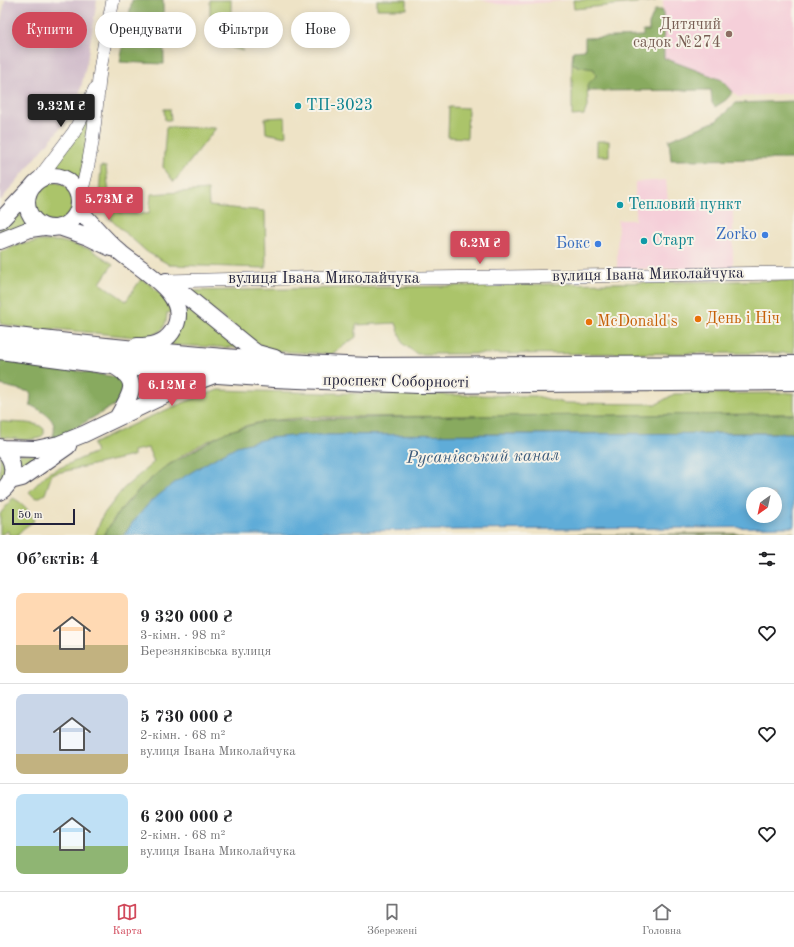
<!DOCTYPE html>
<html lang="uk">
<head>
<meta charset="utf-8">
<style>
	:root { --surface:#fff; --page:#f6f6f6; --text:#202124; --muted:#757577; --line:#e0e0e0; --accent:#d1495b }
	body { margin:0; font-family:"Old Standard TT",serif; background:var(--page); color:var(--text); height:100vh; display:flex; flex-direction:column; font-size:15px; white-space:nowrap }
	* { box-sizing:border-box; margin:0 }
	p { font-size:13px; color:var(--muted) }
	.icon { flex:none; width:22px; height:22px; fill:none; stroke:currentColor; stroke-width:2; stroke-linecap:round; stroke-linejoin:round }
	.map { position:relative; height:535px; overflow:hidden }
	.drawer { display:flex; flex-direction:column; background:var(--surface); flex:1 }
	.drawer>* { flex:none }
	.hud { position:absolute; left:12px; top:12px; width:400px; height:36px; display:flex; gap:8px }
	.needle { width:26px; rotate:213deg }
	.fabs { position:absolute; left:746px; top:487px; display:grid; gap:8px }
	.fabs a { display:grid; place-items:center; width:36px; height:36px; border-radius:50%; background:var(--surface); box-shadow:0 2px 10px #0003; font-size:20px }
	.scale { position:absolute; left:12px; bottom:10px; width:63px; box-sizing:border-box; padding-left:4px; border:2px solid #22223b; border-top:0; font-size:11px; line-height:14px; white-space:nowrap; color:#22223b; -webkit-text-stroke:3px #f7f3e8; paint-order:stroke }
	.price { position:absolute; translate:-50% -34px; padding:0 9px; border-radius:4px; background:var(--accent); color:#fff; font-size:13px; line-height:26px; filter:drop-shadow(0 1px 2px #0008) }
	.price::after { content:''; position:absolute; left:50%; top:24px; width:12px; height:9px; margin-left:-6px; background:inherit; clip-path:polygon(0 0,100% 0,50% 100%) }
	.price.selected { background:#222; color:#fff }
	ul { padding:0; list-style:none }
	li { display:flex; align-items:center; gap:12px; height:100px; padding:0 16px }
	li+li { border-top:1px solid var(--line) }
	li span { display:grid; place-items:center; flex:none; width:112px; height:80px; border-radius:8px; color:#555 }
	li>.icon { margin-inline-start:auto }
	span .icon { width:48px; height:48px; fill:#fffc; stroke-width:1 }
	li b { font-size:17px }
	h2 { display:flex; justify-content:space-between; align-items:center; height:48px; padding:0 16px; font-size:17px }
	.tag { padding:0 14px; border-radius:18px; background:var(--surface); box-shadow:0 2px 10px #0003; font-size:14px; line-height:36px }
	.tag.selected { background:var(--accent); color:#fff }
	.dock { display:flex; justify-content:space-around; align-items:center; height:56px; border-top:1px solid var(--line); background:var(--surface); font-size:11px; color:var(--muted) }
	.dock a { display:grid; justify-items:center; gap:2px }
	.dock .selected { color:var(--accent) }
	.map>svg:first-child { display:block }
</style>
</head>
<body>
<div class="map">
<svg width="794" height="535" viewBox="0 0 794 535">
	<rect width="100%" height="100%" fill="#f7f3e8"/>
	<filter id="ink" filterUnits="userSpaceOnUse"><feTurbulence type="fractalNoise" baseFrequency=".025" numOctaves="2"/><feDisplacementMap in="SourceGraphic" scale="8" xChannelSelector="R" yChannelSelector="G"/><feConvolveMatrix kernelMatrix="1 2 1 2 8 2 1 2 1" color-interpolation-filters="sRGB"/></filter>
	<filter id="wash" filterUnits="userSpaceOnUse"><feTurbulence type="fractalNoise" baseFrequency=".012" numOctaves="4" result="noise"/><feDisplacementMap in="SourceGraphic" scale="16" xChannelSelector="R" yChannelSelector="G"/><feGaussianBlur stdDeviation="0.9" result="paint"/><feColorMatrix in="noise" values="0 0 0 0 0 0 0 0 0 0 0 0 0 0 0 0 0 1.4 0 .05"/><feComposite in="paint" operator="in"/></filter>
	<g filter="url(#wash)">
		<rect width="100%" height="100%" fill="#eee3c6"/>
		<path fill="#f5cfd9" d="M481,0H570L514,5L497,4Z
			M663,0H794V93L738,97L722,80L664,58Z
			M666,180L668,202L733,201V268L617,269L618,220H635V182Z"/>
		<path fill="#d1bdcb" d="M5,0H97L87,61L77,105L63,125L0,201V26Z"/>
		<path fill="#abc46a" stroke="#667352" d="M210,0H231V16H210Z
			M377,0H407V9H377Z
			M573,0H655V1L574,9Z
			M228,30L243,51L232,48L223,34Z
			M572,63L580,67L594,68L596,76L587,85L588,104L584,115L572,116Z
			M92,104L79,187C69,175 64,170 48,171Z
			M449,107L468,108L467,138L448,137Z
			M164,109H170L171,120H165Z
			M285,117L286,137L266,133L265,118Z
			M166,127L216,128L174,182L163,167Z
			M597,141H609V156H597Z
			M101,166L106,167L109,194L120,213L149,214L151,194L208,190L209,206L265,211L266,268L170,265L147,252L112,221L99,196Z
			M33 202a20 20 0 1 1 40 0a20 20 0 1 1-40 0Z
			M19,205L22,216L30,226L0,235V227Z
			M39,241H60L90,249L113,264L100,283L126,301L141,279C156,286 164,299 173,312L167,313C166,330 161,332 145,338L55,329L40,330L0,324V252L18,245Z
			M794,280V353L417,354L403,344L396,323L356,325V337L332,354L267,351L187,291L554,284Z
			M178,294L240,348L169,345Z
			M139,375L180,378L138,397L140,389Z
			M218,390L326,393L536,396L564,403L657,404L674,394L794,393V414L316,417C300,418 283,419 267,421C215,429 150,470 119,512C113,519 109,527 104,535H95L103,515L123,489L154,462L148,448L133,451V456L52,474L45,494L38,498L34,497L29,492L48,473L96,452L93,444C134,423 175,405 218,390Z
			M0,421C11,424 37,420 44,429V434L40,438L26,440L0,437Z
			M0,454L8,470L0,485Z
			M17,454H43L28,465L23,472Z
			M13,498C24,504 29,510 34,521L24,528L17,535H9L8,531L0,535V514Z
			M794,533V535H566Z"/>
		<path fill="#88aa5e" stroke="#55664c" d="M132,0H163L164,64L120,62Z
			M655,10H663L664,58L722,80L733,92L726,100L715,107L712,103L711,90L588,91L587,85L596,76L594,69L580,67L572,63L573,51L585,50V38L643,36V31H649V24Z
			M794,101V172V159L671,160L669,140L716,121L736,103Z
			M0,359L117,377L125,380L120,402L49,443C63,423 47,413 30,405L31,394L30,392L0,385Z
			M794,414V433L328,435L269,438L151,501L124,535H104L119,512L138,491L162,469L226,432L266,421L354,418L469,416Z"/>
		<path fill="#5facd8" stroke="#40678a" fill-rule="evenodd" d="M794,433V527L344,531L307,533L294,535H124L133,522L150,502L177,481L210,461L237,446L269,438L304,435ZM753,494H775V516H753Z"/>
	</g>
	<g filter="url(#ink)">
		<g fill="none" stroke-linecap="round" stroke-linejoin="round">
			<g stroke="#413f50" stroke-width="14">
				<path id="minor" d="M34,185L74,132L85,111L95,89
					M78,202C92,160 95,122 99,79C102,52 108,26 113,0
					M166,281L342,277L421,278L794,273"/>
			</g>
			<g stroke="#413f50" stroke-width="18">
				<path id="major" d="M27 202a26 26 0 1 1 52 0a26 26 0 1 1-52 0Z
					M78,209C92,223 105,240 121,253C141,270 196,298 172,332C164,344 151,346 137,346
					M0,221L30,189
					M59,227L88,237L111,248
					M0,241L30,229L44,227
					M166,281L174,286L250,348L257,353L275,358
					M110,364C142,380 132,392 117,418
					M0,447C16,459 17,480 0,492
					M1,448L36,449L59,444L84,434L182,387L217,374
					M10,481L22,478L68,446"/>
			</g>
			<g stroke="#413f50" stroke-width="20">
				<path id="highway" d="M0,335C123,350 246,362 369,367L794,365
					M0,350L104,364L218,374L274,378L418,384L794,381"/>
			</g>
			<use href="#minor" stroke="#fff" stroke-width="13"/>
			<use href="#major" stroke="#fff" stroke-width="16"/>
			<use href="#highway" stroke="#fff" stroke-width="18"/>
		</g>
	</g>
	<circle fill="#8d6e63" stroke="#f7f3e8" stroke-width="1.5" cx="729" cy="34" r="4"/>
	<g fill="#0f9aa8" stroke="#f7f3e8" stroke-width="1.5">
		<circle cx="298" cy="106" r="4"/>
		<circle cx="620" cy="205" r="4"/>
		<circle cx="644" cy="241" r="4"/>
	</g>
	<g fill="#3f7fe0" stroke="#f7f3e8" stroke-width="1.5">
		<circle cx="765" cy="235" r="4"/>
		<circle cx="598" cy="244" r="4"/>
	</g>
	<g fill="#e8710a" stroke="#f7f3e8" stroke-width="1.5">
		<circle cx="698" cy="319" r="4"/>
		<circle cx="589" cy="322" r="4"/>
	</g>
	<g text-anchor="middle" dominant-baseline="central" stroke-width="4" stroke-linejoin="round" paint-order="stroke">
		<g font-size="16" fill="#785e54" stroke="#f7f3e8" text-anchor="end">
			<text x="721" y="25">Дитячий<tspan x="721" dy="18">садок №274</tspan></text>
		</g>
		<g font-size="16" fill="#0d838f" stroke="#f7f3e8" text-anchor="start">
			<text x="306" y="106">ТП-3023</text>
			<text x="628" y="205">Тепловий пункт</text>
			<text x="652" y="241">Старт</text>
		</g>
		<g font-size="16" fill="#366cbe" stroke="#f7f3e8" text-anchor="end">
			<text x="757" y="235">Zorko</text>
			<text x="590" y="244">Бокс</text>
		</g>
		<g font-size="16" fill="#22223b" stroke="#f7f3e8">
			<text transform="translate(648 275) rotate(-1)">вулиця Івана Миколайчука</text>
			<text x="324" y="279">вулиця Івана Миколайчука</text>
			<text transform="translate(396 382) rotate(1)">проспект Соборності</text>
		</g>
		<g font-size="16" fill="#c56008" stroke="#f7f3e8" text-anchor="start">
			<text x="706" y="319">День і Ніч</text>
			<text x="597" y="322">McDonald's</text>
		</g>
		<g font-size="17" font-style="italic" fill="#3a597a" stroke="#f7f3e8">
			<text transform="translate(483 457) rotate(-1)">Русанівський канал</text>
		</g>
	</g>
</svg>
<div class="fabs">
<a><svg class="needle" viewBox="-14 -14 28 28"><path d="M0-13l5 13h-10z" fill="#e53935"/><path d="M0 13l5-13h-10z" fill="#757577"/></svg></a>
</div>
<div class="scale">50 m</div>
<b class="price selected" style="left:61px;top:128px">9.32M ₴</b>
<b class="price" style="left:109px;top:221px">5.73M ₴</b>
<b class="price" style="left:480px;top:265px">6.2M ₴</b>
<b class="price" style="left:172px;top:407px">6.12M ₴</b>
<div class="hud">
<a class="tag selected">Купити</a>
<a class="tag">Орендувати</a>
<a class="tag">Фільтри</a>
<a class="tag">Нове</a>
</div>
</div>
<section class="drawer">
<h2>Об’єктів: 4<svg class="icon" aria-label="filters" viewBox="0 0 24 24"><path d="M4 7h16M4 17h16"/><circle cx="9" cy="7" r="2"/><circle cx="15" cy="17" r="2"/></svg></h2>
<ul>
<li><span style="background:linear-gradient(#ffd9b3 65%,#c2b280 0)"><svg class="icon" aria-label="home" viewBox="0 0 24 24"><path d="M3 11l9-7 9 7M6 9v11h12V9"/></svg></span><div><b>9 320 000 ₴</b><p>3-кімн. · 98 m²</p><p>Березняківська вулиця</p></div><svg class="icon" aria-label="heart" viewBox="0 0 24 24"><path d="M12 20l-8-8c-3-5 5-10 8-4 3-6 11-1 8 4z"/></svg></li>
<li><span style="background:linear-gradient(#c9d6e8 75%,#c2b280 0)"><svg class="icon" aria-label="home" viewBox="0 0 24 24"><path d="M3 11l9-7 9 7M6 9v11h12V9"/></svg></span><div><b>5 730 000 ₴</b><p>2-кімн. · 68 m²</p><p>вулиця Івана Миколайчука</p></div><svg class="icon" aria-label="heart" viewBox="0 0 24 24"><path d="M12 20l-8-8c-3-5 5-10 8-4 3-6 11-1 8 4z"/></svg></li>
<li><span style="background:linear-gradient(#bfe0f5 65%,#8fb573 0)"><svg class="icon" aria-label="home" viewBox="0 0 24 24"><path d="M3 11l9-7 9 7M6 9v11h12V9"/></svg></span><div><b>6 200 000 ₴</b><p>2-кімн. · 68 m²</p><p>вулиця Івана Миколайчука</p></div><svg class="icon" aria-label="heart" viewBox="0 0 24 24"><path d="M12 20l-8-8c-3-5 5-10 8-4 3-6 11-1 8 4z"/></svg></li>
</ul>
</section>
<nav class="dock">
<a class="selected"><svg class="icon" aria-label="map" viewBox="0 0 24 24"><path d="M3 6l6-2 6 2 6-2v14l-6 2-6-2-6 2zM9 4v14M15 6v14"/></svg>Карта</a>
<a><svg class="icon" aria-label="saved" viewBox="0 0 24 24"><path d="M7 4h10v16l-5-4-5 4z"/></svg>Збережені</a>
<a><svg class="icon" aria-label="home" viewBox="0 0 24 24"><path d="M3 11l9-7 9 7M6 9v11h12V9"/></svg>Головна</a>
</nav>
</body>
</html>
